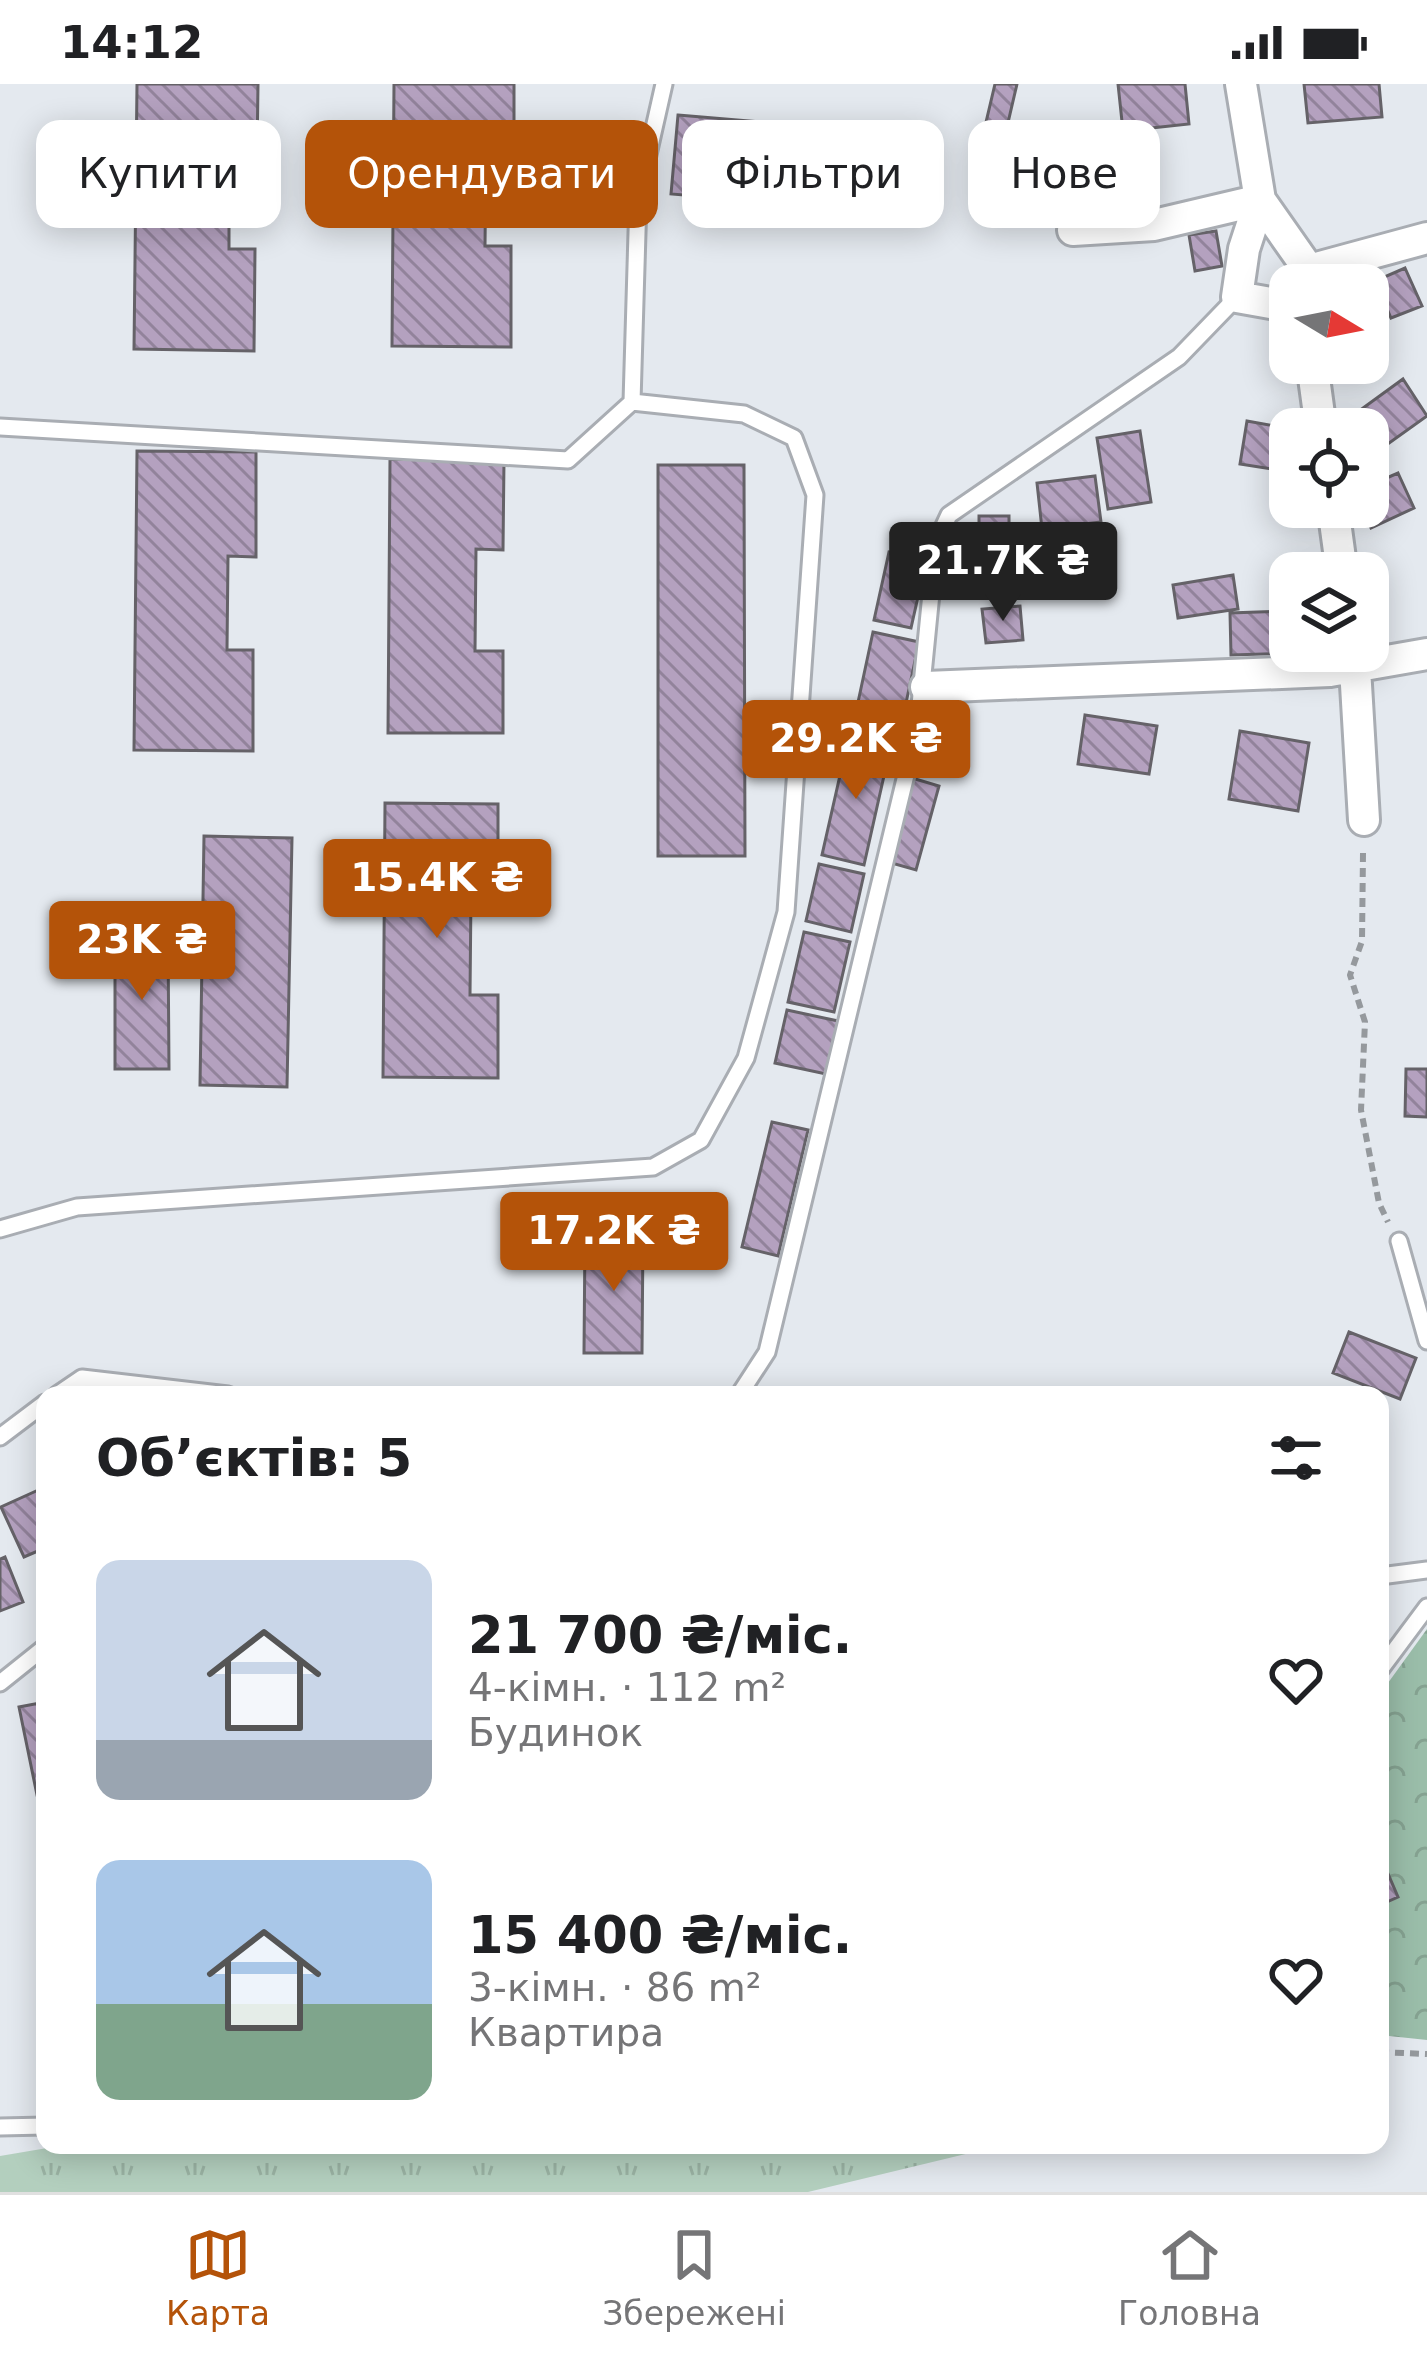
<!DOCTYPE html>
<html lang="uk">
<head>
<meta charset="utf-8">
<style>
	:root { --surface:#fff; --page:#f2f2f2; --text:#202124; --muted:#757577; --line:#e0e0e0; --accent:#b45309 }
	body { margin:0; font-family:"DejaVu Sans",sans-serif; background:var(--page); color:var(--text); height:100vh; display:flex; flex-direction:column; font-size:45px; white-space:nowrap }
	* { box-sizing:border-box; margin:0 }
	p { font-size:39px; color:var(--muted) }
	.icon { flex:none; width:66px; height:66px; fill:none; stroke:currentColor; stroke-width:2; stroke-linecap:round; stroke-linejoin:round }
	.map { position:relative; flex:1; overflow:hidden }
	.details { position:absolute; left:36px; top:1302px; width:1353px; height:768px; display:flex; flex-direction:column; background:var(--surface); border-radius:24px; box-shadow:0 6px 30px #0003 }
	.details>* { flex:none }
	.banner { position:absolute; left:36px; top:36px; width:1356px; height:108px; display:flex; gap:24px }
	.needle { width:78px; rotate:100deg }
	.tools { position:absolute; left:1269px; top:180px; display:grid; gap:24px }
	.tools a { display:grid; place-items:center; width:120px; height:120px; border-radius:24px; background:var(--surface); box-shadow:0 6px 30px #0003; font-size:60px }
	.price { position:absolute; translate:-50% -102px; padding:0 27px; border-radius:12px; background:var(--accent); color:#fff; font-size:39px; line-height:78px; filter:drop-shadow(0 3px 6px #0008) }
	.price::after { content:''; position:absolute; left:50%; top:72px; width:36px; height:27px; margin-left:-18px; background:inherit; clip-path:polygon(0 0,100% 0,50% 100%) }
	.price.current { background:#222; color:#fff }
	ul { padding:0; list-style:none }
	li { display:flex; align-items:center; gap:36px; height:300px; padding:0 60px }
	li span { display:grid; place-items:center; flex:none; width:336px; height:240px; border-radius:24px; color:#555 }
	li>.icon { margin-inline-start:auto }
	span .icon { width:144px; height:144px; fill:#fffc; stroke-width:1 }
	li b { font-size:51px }
	h2 { display:flex; justify-content:space-between; align-items:center; height:144px; padding:0 60px; font-size:51px }
	.chip { padding:0 42px; border-radius:24px; background:var(--surface); box-shadow:0 6px 30px #0003; font-size:42px; line-height:108px }
	.chip.current { background:var(--accent); color:#fff }
	.status { display:flex; justify-content:space-between; align-items:center; height:84px; padding:0 60px; background:var(--surface); direction:ltr }
	.status svg { height:33px; fill:currentColor }
	.menu { display:flex; justify-content:space-around; align-items:center; height:168px; border-top:3px solid var(--line); background:var(--surface); font-size:33px; color:var(--muted) }
	.menu a { display:grid; justify-items:center; gap:6px }
	.menu .current { color:var(--accent) }
	.map>svg:first-child { display:block }
</style>
</head>
<body>
<div class="status"><b>14:12</b><svg viewBox="0 0 49 12"><path d="M0 12V9h3v3zM5 12V6h3v6zM10 12V3h3v9zM15 12V0h3v12zM26 1h20v11H26zM47 4h2v5h-2z"/></svg></div>
<div class="map">
<svg width="1427" height="2108" viewBox="0 0 1427 2108">
	<defs>
		<pattern id="grass-tufts" width="24" height="20" patternUnits="userSpaceOnUse" patternTransform="scale(3)"><rect width="24" height="20" fill="#b3cfbe"/><path d="M3 7l-1-3M5 7V3M7 7l1-3M15 17l-1-3M17 17v-4M19 17l1-3" fill="none" stroke="#9ab2a3"/></pattern>
		<pattern id="forest-crowns" width="20" height="18" patternUnits="userSpaceOnUse" patternTransform="scale(3)"><rect width="20" height="18" fill="#9abda9"/><path d="M2 6a3 3 0 1 1 6 0M12 15a3 3 0 1 1 6 0" fill="none" stroke="#85a291"/></pattern>
		<pattern id="building-back-hatch" width="6" height="6" patternUnits="userSpaceOnUse" patternTransform="scale(3)"><rect width="6" height="6" fill="#b4a1bf"/><path d="M-1 5l2 2M0 0l6 6M5-1l2 2" fill="none" stroke="#92839b"/></pattern>
	</defs>
	<rect width="100%" height="100%" fill="#e4e9ef"/>
	<path fill="url(#grass-tufts)" d="M65,2061H1003L808,2108H0V2072Z"/>
	<path fill="url(#forest-crowns)" d="M1427,1545V1956L1380,1951V1610Z"/>
	<path fill="url(#building-back-hatch)" stroke="#656268" stroke-width="3" d="M137,0H258L257,72H229V165H255L254,267L134,265Z
		M394,0H514V69L486,68L485,162H511V263L392,262Z
		M995,0H1017L1000,73L979,68Z
		M1118,0H1185L1189,40L1123,47Z
		M1304,0H1379L1382,33L1308,39Z
		M678,31L919,51L913,130L671,110Z
		M1216,147L1222,182L1195,187L1189,151Z
		M1405,184L1422,222L1391,234L1375,197Z
		M1403,295L1427,332L1378,367L1368,345L1352,332Z
		M1247,337L1286,344L1279,386L1240,380Z
		M1140,347L1151,418L1108,425L1097,354Z
		M137,367L256,368V473L228,472L227,566H253V667L134,666Z
		M390,375L504,376L503,466L476,465L475,567H503V649H388Z
		M658,381H744L745,772H658Z
		M1398,389L1414,424L1371,444L1362,423H1368V402Z
		M1095,392L1101,438L1042,445L1037,399Z
		M979,432H1009V469H979Z
		M889,468L926,477L911,544L874,536Z
		M1233,491L1238,525L1178,534L1173,501Z
		M1020,522L1023,556L986,559L982,525Z
		M1290,527V567L1330,568L1231,571L1230,529Z
		M873,548L919,558L900,647L854,637Z
		M1085,631L1157,642L1149,690L1078,680Z
		M1240,647L1309,659L1298,727L1229,715Z
		M848,656L890,665L864,781L822,771Z
		M912,694L939,702L916,786L888,778Z
		M385,719L498,720V810H471L470,911H498V994L383,993Z
		M204,752L292,754L287,1003L200,1001Z
		M819,780L864,790L851,848L806,837Z
		M804,848L850,858L834,928L788,918Z
		M168,853L169,985H115V854Z
		M787,926L838,937L826,990L775,979Z
		M1406,985H1427V1033L1405,1032Z
		M772,1038L808,1046L778,1172L742,1163Z
		M585,1150H643L642,1269H584Z
		M1349,1248L1416,1274L1400,1315L1333,1289Z
		M45,1403V1464L24,1473L1,1423Z
		M5,1473L23,1518L0,1527V1475Z
		M45,1618V1709L37,1711L19,1623Z
		M1380,1771L1398,1813L1380,1821Z"/>
	<g fill="none" stroke-linecap="round" stroke-linejoin="round">
		<g stroke="#a9adb3" stroke-width="21">
			<path id="service" d="M0,343L568,376L632,318L638,115L664,0
				M0,1145L77,1123L653,1083L701,1056L746,974L786,828L815,411L794,354L744,330L632,318
				M1399,1157L1427,1257
				M57,1311L82,1294L228,1311
				M739,1311L767,1268L918,641L936,459L949,431L1179,273L1237,213
				M0,1353L45,1319
				M1380,1492L1427,1486
				M1380,1586L1427,1523
				M0,1599L45,1563
				M0,2043L45,2042"/>
		</g>
		<g stroke="#a9adb3" stroke-width="36">
			<path id="minor" d="M1241,0L1260,116L1309,186L1305,201
				M1260,116L1244,165L1237,213L1276,220L1290,216
				M1073,146L1154,141L1260,116
				M1309,186L1427,154
				M1312,279L1321,345
				M1333,423L1342,489
				M1354,567L1364,736
				M926,603L1330,587L1427,570"/>
		</g>
		<path stroke="#95999d" stroke-width="6" stroke-dasharray="9 6" stroke-linecap="butt" d="M1363,769L1362,857L1350,891L1365,938L1361,1026L1379,1119L1388,1138
			M1380,1968L1427,1970"/>
		<use href="#service" stroke="#fff" stroke-width="15"/>
		<use href="#minor" stroke="#fff" stroke-width="30"/>
	</g>
</svg>
<div class="tools">
<a><svg class="needle" viewBox="-14 -14 28 28"><path d="M0-13l5 13h-10z" fill="#e53935"/><path d="M0 13l5-13h-10z" fill="#757577"/></svg></a>
<a><svg class="icon" aria-label="locate" viewBox="0 0 24 24"><circle cx="12" cy="12" r="6"/><path d="M12 2v4M12 18v4M2 12h4M18 12h4"/></svg></a>
<a><svg class="icon" aria-label="layers" viewBox="0 0 24 24"><path d="M12 4l9 5-9 5-9-5zM3 14l9 5 9-5"/></svg></a>
</div>
<b class="price current" style="left:1003px;top:540px">21.7K ₴</b>
<b class="price" style="left:856px;top:718px">29.2K ₴</b>
<b class="price" style="left:437px;top:857px">15.4K ₴</b>
<b class="price" style="left:142px;top:919px">23K ₴</b>
<b class="price" style="left:614px;top:1210px">17.2K ₴</b>
<div class="banner">
<a class="chip">Купити</a>
<a class="chip current">Орендувати</a>
<a class="chip">Фільтри</a>
<a class="chip">Нове</a>
</div>
<section class="details">
<h2>Об’єктів: 5<svg class="icon" aria-label="filters" viewBox="0 0 24 24"><path d="M4 7h16M4 17h16"/><circle cx="9" cy="7" r="2"/><circle cx="15" cy="17" r="2"/></svg></h2>
<ul>
<li><span style="background:linear-gradient(#c9d6e8 75%,#9aa5b1 0)"><svg class="icon" aria-label="home" viewBox="0 0 24 24"><path d="M3 11l9-7 9 7M6 9v11h12V9"/></svg></span><div><b>21 700 ₴/міс.</b><p>4-кімн. · 112 m²</p><p>Будинок</p></div><svg class="icon" aria-label="heart" viewBox="0 0 24 24"><path d="M12 20l-8-8c-3-5 5-10 8-4 3-6 11-1 8 4z"/></svg></li>
<li><span style="background:linear-gradient(#a9c7e8 60%,#7fa58c 0)"><svg class="icon" aria-label="home" viewBox="0 0 24 24"><path d="M3 11l9-7 9 7M6 9v11h12V9"/></svg></span><div><b>15 400 ₴/міс.</b><p>3-кімн. · 86 m²</p><p>Квартира</p></div><svg class="icon" aria-label="heart" viewBox="0 0 24 24"><path d="M12 20l-8-8c-3-5 5-10 8-4 3-6 11-1 8 4z"/></svg></li>
</ul>
</section>
</div>
<nav class="menu">
<a class="current"><svg class="icon" aria-label="map" viewBox="0 0 24 24"><path d="M3 6l6-2 6 2 6-2v14l-6 2-6-2-6 2zM9 4v14M15 6v14"/></svg>Карта</a>
<a><svg class="icon" aria-label="saved" viewBox="0 0 24 24"><path d="M7 4h10v16l-5-4-5 4z"/></svg>Збережені</a>
<a><svg class="icon" aria-label="home" viewBox="0 0 24 24"><path d="M3 11l9-7 9 7M6 9v11h12V9"/></svg>Головна</a>
</nav>
</body>
</html>
